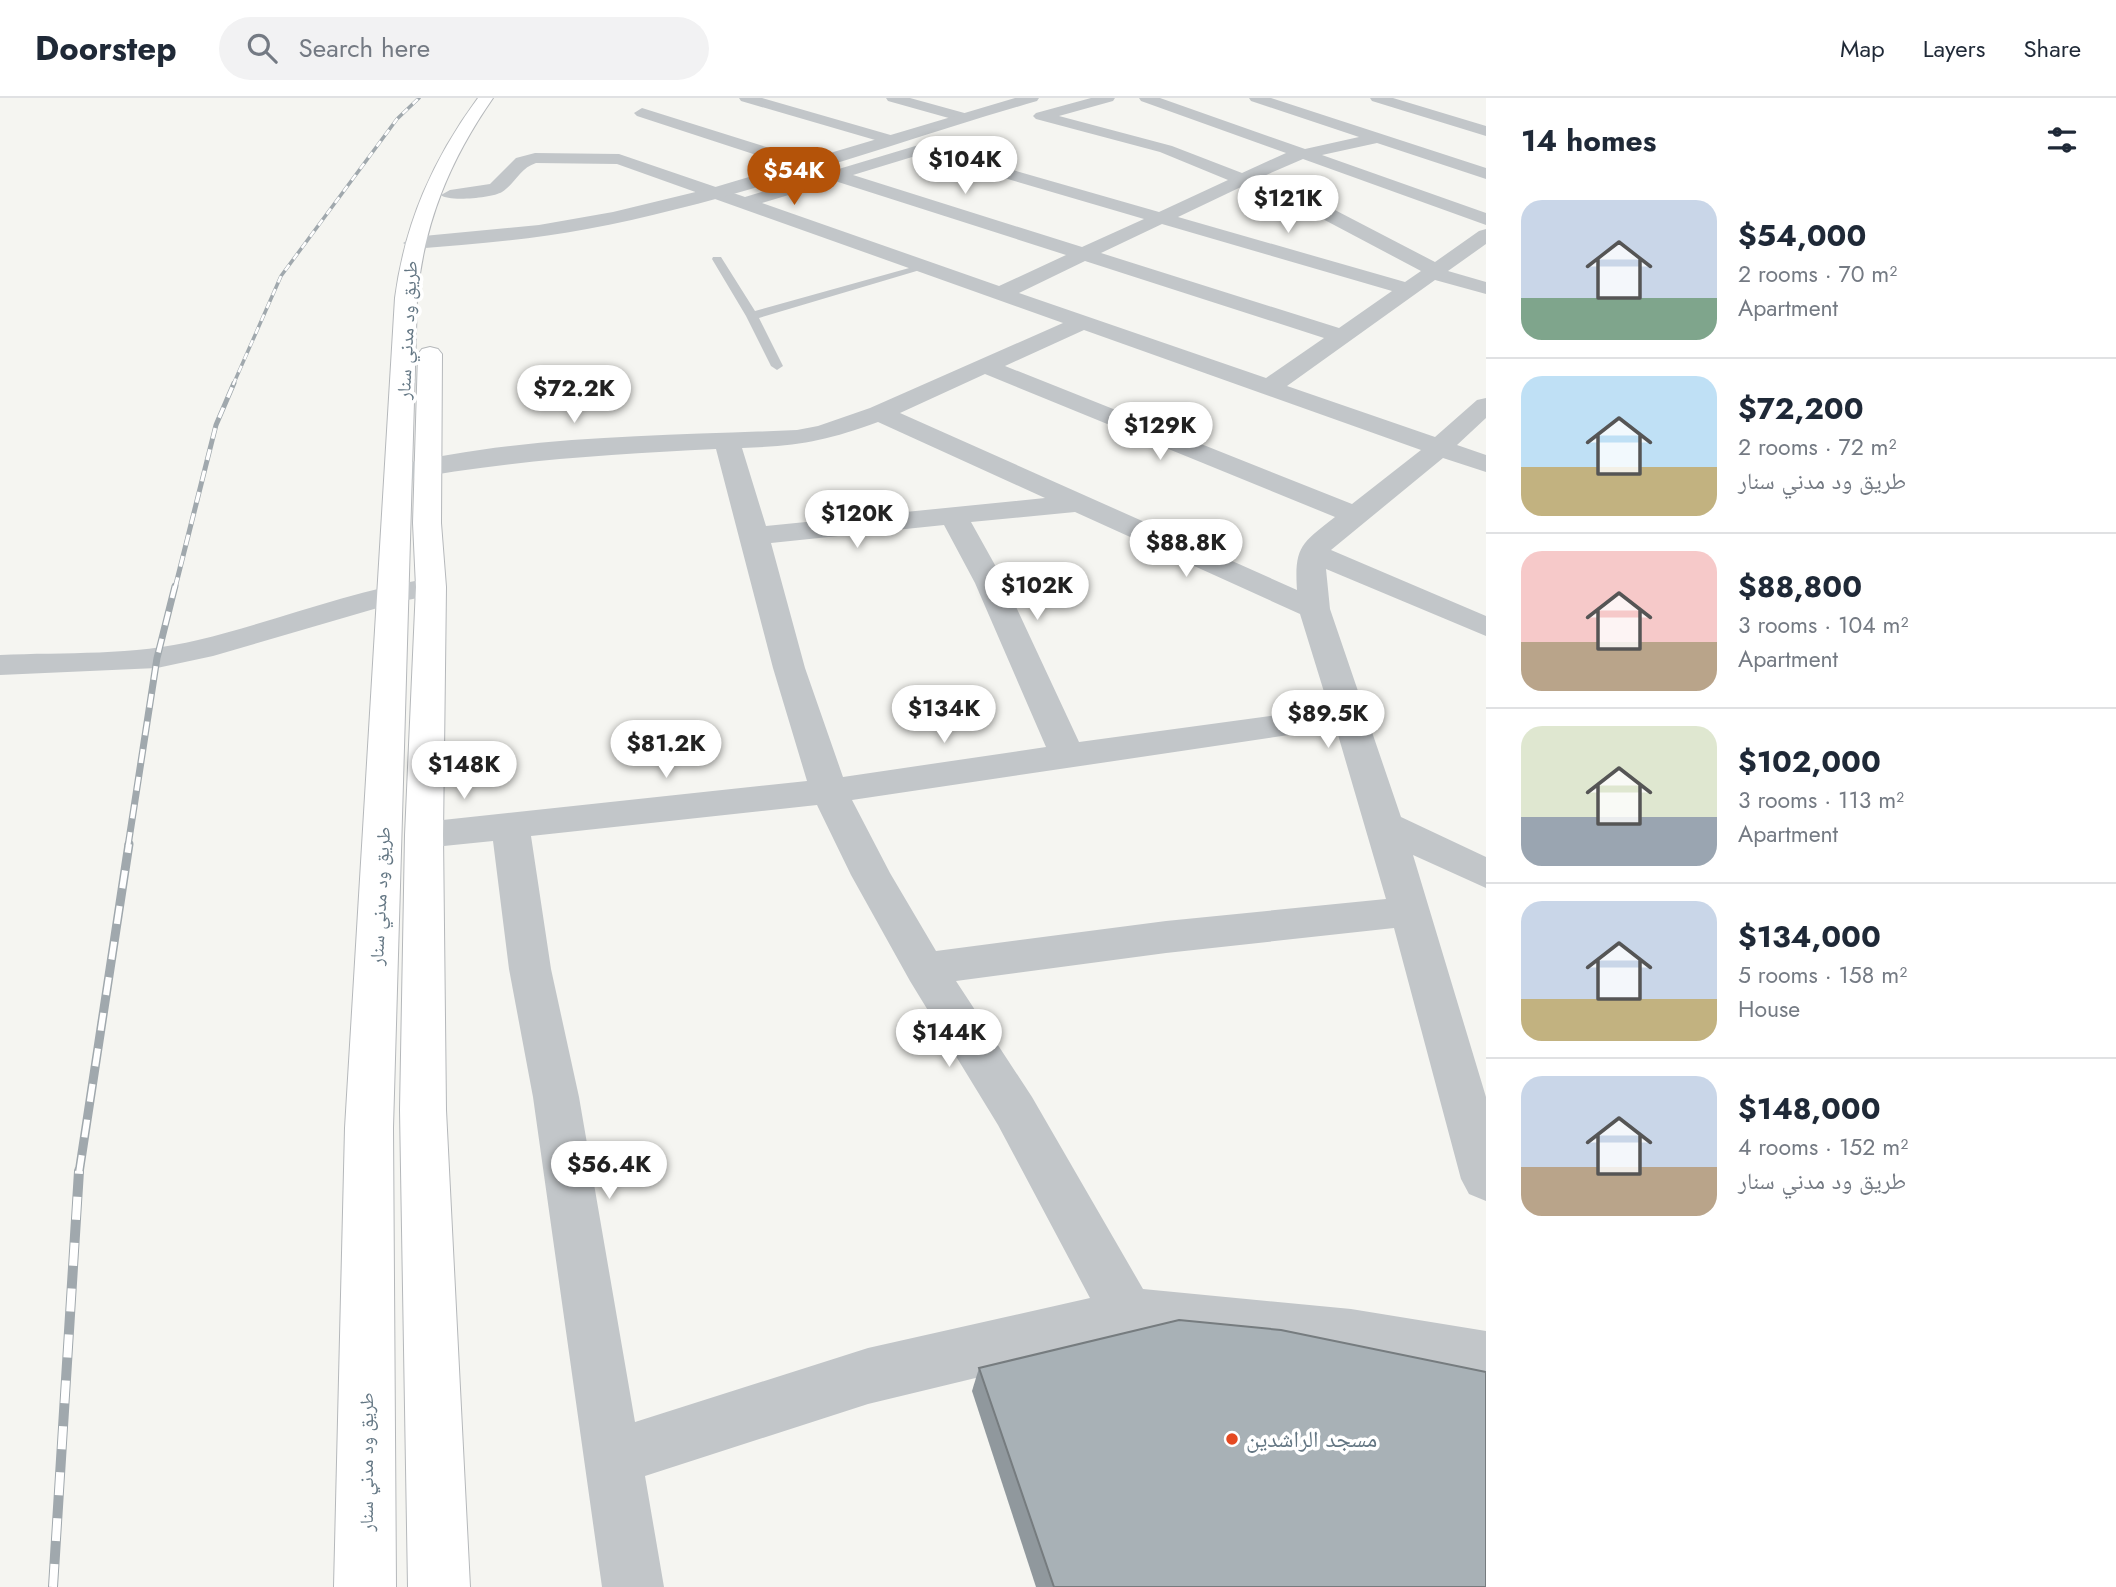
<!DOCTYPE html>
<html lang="en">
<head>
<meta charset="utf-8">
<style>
	:root { --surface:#fff; --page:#f2f2f3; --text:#1f2937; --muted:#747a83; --line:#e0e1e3; --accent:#b45309 }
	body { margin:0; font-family:Jost,"Noto Naskh Arabic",sans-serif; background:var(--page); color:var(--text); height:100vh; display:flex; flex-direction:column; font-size:26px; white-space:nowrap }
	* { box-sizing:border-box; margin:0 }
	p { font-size:23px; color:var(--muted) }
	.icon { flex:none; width:38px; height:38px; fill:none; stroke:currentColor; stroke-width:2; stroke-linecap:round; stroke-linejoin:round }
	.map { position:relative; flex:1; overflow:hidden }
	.side { display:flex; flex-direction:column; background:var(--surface); width:630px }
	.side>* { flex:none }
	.price { position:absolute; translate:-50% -60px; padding:0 16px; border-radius:24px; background:#fff; color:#222; font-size:23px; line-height:46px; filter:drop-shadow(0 2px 4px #0008) }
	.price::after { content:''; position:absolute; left:50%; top:42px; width:21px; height:16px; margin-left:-10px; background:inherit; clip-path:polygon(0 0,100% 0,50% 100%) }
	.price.active { background:var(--accent); color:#fff }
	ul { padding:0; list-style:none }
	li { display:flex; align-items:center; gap:21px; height:175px; padding:0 35px }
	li+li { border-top:2px solid var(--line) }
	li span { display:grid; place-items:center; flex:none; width:196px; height:140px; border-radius:21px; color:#555 }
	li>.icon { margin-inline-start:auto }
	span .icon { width:84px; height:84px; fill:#fffc; stroke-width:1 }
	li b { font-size:30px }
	h2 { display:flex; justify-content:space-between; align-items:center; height:84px; padding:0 35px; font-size:30px }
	header { display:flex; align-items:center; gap:42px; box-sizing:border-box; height:98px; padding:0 35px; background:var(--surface); border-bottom:2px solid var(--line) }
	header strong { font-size:33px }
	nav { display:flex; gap:38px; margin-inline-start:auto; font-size:24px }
	.search { width:490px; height:63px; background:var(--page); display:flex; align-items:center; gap:18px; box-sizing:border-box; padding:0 24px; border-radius:38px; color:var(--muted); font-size:26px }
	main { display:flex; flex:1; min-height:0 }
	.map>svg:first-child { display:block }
</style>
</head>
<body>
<header>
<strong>Doorstep</strong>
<div class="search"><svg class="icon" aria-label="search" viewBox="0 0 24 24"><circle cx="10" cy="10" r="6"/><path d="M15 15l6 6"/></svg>Search here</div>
<nav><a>Map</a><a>Layers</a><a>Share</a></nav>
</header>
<main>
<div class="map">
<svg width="1486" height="1489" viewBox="0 0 1486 1489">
	<rect width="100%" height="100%" fill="#f5f5f1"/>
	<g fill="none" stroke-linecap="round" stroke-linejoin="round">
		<g stroke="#b5b8bb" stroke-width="2">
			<path id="trunk" d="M478,0H493C450,62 424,124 417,200L393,1030L396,1489H334L345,1030L395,200C405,125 433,61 478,0Z
				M430,249L438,251L442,256L441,425L446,489L443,737L446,1012L470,1489H408L400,1012L405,737L416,489L413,425L418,256L422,251Z"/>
		</g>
		<path fill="#c2c6c9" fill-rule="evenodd" d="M713,159H721L755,213L920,167L930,169L759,220L783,268L777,272L771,268L746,218L712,161Z"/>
		<path fill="#c2c6c9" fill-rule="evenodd" d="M739,0H762L894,38L896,41L888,46L882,44L741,3Z
			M886,0H910L968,16L971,19L963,24L888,3Z
			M1091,0H1115L1113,3L1059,18L1172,48L1242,75L1286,55L1141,3L1139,0H1160L1305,51L1359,39L1251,3L1249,0H1271L1486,70V81L1377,45L1322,57L1486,115V127L1303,61L1257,81L1333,111L1435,164L1479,133L1486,131V146L1448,173L1486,184V196L1435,182L1287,288L1435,339L1477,302L1486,300V320L1457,347L1486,357V374L1443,360L1331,452L1486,518V538L1326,471L1330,511L1401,719L1486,759V790L1413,757L1486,999V1103L1469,1096L1461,1081L1394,830L1166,855L956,883L1032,999L1143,1191L1351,1211L1486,1233V1287L1351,1263L1156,1243H1128L868,1306L645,1378L664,1489H602L533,999L509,871L493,743L424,750L410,746L405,737L410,728L424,724L807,683L773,570L716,351C609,356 504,363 399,383L390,381L386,375L390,369C522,337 662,338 797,332L818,328L870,310L1063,225L617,66L536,65C520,70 515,86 502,94C492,100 448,104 441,97L450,92L490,86L516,60L535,55L619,56L745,99L922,46L1159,114L1228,82L1160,54L1036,21L1033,18L1036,15ZM922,56L1144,121L1082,149L853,77ZM835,83L1066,157L999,188L762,105ZM1243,88L1319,119L1421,173L1405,184L1178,119ZM1162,126L1392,193L1339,230L1101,155ZM1085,163L1324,240L1266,280L1019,195ZM1084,232L1421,352L1352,406L1005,268ZM985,276L1335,419C1302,445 1294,448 1297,492L900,315ZM878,324L1045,400L766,428L742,350C798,348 826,343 878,324ZM1075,414L1300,516L1329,610L1079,644L1005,485L971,424ZM944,427L975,485L1046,649L843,679L805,570L771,445ZM1336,630L1386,801L1166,823L936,853L890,775L852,702ZM817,707L851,777L910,883L998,1027L1090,1200L868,1250L635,1324L579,999L551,871L531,738Z
			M1370,0H1393L1486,28V38L1372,3Z
			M642,10L811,63L814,67L805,72L799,71L637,18L634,15Z
			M431,480L442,483L446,489L442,495L398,504L213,558L157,570L0,577V557C65,554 134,558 198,542C276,523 351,493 431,480Z"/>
		<path fill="#c2c6c9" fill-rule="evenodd" d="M1015,0H1039L1037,3C888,46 740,102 587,131C530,142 471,146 413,151L403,145L413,139L539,127L613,114L712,90Z"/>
		<use href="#trunk" fill="#fff" fill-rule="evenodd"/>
		<g stroke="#a0a8ad" stroke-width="3.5">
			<path id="rail-far4" d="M233,287L281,178L397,21L419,0"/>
		</g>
		<g stroke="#a0a8ad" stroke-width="5">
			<path id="rail-far3" d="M175,490L216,327L234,285"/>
		</g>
		<g stroke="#a0a8ad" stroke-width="7">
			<path id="rail-far2" d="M128,748L157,560L175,488"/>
		</g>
		<g stroke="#a0a8ad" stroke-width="9">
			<path id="rail-far1" d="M79,1075L129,746"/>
		</g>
		<g stroke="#a0a8ad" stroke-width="10">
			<path id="rail" d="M53,1489L79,1073"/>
		</g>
		<use href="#rail-far4" stroke="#fff" stroke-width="2.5" stroke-dasharray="7" stroke-linecap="butt"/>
		<use href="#rail-far3" stroke="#fff" stroke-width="3.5" stroke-dasharray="11" stroke-linecap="butt"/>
		<use href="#rail-far2" stroke="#fff" stroke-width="4.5" stroke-dasharray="14" stroke-linecap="butt"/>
		<use href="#rail-far1" stroke="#fff" stroke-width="6" stroke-dasharray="18" stroke-linecap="butt"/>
		<use href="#rail" stroke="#fff" stroke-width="8" stroke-dasharray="23" stroke-linecap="butt"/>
	</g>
	<path fill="#90989d" d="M979,1270L1486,1489H1036L972,1293Z"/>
	<path fill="#a8b1b6" stroke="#767c7f" stroke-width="2" d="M1179,1222L1281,1232L1486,1274V1489H1054L979,1270Z"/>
	<circle fill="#e54921" stroke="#fff" stroke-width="2.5" cx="1232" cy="1341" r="7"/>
	<g text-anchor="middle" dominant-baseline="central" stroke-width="7" stroke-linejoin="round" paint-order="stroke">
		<g font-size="19" fill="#637683" stroke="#fff">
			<text transform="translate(407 232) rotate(-87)">طريق ود مدني سنار</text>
			<text transform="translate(380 798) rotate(-87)">طريق ود مدني سنار</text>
			<text transform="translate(366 1364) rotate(-90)">طريق ود مدني سنار</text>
		</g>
		<g font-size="23" fill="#637683" stroke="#fff" text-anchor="start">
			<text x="1246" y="1341">مسجد الراشدين</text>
		</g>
	</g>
</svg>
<b class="price" style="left:965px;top:98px">$104K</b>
<b class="price active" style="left:794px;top:109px">$54K</b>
<b class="price" style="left:1288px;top:137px">$121K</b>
<b class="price" style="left:574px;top:327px">$72.2K</b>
<b class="price" style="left:1160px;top:364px">$129K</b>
<b class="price" style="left:857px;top:452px">$120K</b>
<b class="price" style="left:1186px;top:481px">$88.8K</b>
<b class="price" style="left:1037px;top:524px">$102K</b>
<b class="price" style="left:944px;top:647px">$134K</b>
<b class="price" style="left:1328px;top:652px">$89.5K</b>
<b class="price" style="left:666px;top:682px">$81.2K</b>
<b class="price" style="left:464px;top:703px">$148K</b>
<b class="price" style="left:949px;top:971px">$144K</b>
<b class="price" style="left:609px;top:1103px">$56.4K</b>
</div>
<section class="side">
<h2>14 homes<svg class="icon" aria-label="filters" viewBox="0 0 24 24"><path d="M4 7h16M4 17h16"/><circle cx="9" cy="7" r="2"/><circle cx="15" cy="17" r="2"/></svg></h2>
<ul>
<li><span style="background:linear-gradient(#c9d6e8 70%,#7fa58c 0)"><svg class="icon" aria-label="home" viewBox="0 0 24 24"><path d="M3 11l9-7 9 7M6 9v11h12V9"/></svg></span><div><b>$54,000</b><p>2 rooms · 70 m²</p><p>Apartment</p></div></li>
<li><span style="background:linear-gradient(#bfe0f5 65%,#c2b280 0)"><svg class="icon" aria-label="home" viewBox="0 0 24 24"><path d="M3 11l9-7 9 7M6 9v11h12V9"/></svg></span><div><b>$72,200</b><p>2 rooms · 72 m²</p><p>طريق ود مدني سنار</p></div></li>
<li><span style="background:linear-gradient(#f6c9c9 65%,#b9a48a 0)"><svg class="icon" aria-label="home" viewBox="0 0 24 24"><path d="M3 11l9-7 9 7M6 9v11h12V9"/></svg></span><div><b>$88,800</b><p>3 rooms · 104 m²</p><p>Apartment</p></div></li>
<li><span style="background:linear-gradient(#dfe7d0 65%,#9aa5b1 0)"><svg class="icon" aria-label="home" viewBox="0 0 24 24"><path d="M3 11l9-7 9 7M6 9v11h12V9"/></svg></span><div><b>$102,000</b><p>3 rooms · 113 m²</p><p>Apartment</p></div></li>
<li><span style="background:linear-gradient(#c9d6e8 70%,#c2b280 0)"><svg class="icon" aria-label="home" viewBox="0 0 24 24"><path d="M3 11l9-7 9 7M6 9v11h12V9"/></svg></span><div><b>$134,000</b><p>5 rooms · 158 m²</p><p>House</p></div></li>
<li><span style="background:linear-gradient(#c9d6e8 65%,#b9a48a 0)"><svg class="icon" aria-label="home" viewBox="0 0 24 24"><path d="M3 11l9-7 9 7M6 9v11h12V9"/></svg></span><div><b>$148,000</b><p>4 rooms · 152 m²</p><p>طريق ود مدني سنار</p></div></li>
</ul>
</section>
</main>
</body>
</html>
